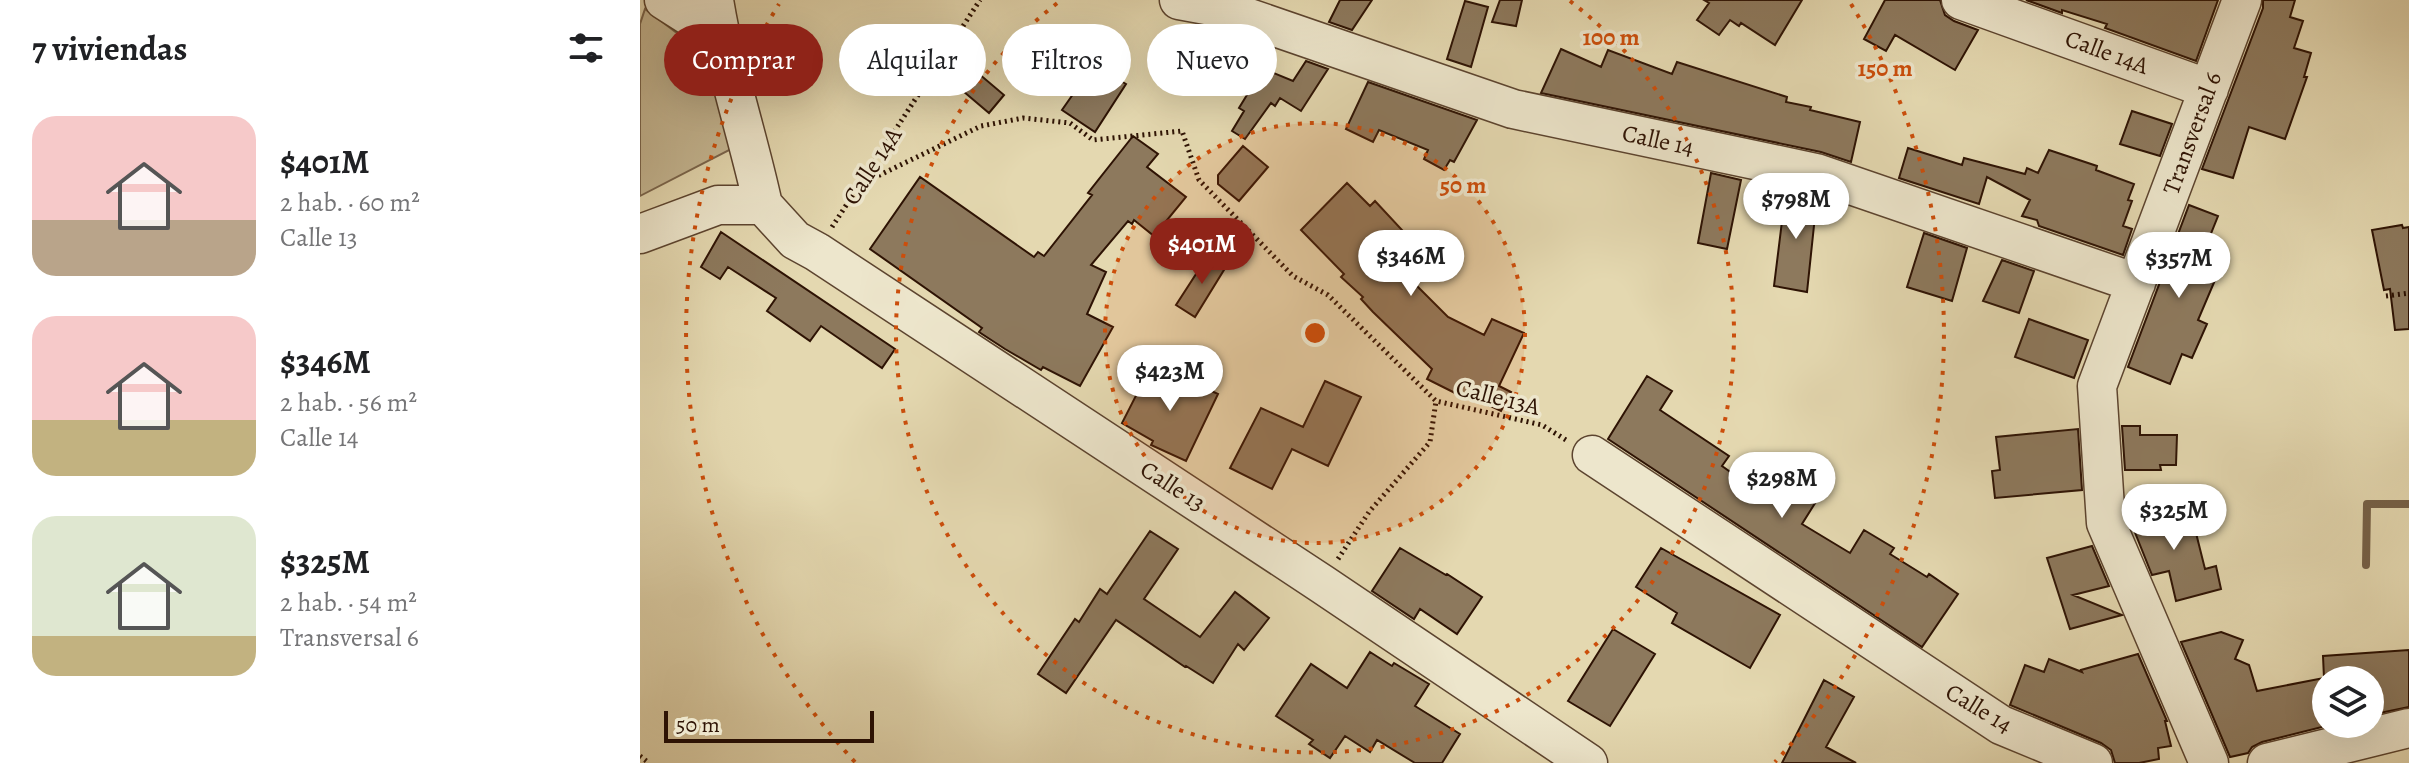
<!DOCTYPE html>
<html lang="es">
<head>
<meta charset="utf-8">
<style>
	:root { --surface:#fff; --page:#f2f2f2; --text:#202124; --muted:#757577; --accent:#8f2418 }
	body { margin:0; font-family:Alegreya,serif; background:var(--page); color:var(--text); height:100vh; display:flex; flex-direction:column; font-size:30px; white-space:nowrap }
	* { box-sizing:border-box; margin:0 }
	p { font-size:26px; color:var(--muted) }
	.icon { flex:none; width:44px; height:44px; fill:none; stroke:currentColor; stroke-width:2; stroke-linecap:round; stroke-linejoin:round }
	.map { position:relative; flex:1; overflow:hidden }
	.drawer { display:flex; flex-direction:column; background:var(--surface); width:640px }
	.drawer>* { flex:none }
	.guide { position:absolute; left:24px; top:24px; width:760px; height:72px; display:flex; gap:16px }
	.tools { position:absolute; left:1672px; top:666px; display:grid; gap:16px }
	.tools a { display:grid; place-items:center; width:72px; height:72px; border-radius:50%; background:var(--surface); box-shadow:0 8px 32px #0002; font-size:40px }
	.scale { position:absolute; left:24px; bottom:20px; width:210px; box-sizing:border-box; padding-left:8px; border:4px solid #2e1304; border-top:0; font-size:22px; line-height:28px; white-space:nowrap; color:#2e1304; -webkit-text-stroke:6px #ede6cc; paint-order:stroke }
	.price { position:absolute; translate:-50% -68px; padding:0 18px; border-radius:28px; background:#fff; color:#222; font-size:26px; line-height:52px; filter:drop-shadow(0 2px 4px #0008) }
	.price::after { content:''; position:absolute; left:50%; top:48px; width:24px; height:18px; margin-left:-12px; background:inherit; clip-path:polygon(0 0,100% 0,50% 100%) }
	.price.active { background:var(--accent); color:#fff }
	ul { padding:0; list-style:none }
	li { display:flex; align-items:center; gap:24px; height:200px; padding:0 32px }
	li span { display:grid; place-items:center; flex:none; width:224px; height:160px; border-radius:24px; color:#555 }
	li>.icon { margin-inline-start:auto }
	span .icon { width:96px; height:96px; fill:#fffc; stroke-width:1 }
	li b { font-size:34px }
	h2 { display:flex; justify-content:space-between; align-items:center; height:96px; padding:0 32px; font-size:34px }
	.chip { padding:0 28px; border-radius:36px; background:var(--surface); box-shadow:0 8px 32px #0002; font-size:28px; line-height:72px }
	.chip.active { background:var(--accent); color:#fff }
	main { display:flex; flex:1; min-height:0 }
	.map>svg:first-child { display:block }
</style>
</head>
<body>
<main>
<section class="drawer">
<h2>7 viviendas<svg class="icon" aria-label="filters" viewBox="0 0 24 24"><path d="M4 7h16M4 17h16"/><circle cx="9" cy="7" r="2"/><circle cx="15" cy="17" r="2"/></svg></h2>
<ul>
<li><span style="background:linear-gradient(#f6c9c9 65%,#b9a48a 0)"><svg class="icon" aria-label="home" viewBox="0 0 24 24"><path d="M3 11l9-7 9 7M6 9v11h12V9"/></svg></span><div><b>$401M</b><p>2 hab. · 60 m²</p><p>Calle 13</p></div></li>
<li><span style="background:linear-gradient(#f6c9c9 65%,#c2b280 0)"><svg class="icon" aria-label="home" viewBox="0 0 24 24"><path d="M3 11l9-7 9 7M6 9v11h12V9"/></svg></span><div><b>$346M</b><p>2 hab. · 56 m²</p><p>Calle 14</p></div></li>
<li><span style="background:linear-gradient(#dfe7d0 75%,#c2b280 0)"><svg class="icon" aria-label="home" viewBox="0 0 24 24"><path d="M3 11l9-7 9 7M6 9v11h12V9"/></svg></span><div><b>$325M</b><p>2 hab. · 54 m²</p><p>Transversal 6</p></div></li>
</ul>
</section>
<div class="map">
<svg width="1769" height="763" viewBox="0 0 1769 763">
	<rect width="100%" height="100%" fill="#e4d8b0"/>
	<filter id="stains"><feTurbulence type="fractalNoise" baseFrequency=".0025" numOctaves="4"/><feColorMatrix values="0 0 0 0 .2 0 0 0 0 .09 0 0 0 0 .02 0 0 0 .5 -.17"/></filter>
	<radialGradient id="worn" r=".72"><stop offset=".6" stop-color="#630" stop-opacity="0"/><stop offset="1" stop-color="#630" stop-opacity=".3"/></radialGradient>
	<path fill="#c5b793" stroke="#7a654c" stroke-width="2" d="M5,9L62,52L82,83L99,145L0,196V24Z"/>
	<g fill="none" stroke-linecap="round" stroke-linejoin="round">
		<path stroke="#766148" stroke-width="8" d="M1726,565L1727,504H1769"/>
	</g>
	<path fill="#8d795d" stroke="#2e1304" stroke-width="2" d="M700,0H732L712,30L689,22Z
		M860,0H882L876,26L852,22Z
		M1064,0H1162L1135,45L1101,23L1099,26L1090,20L1079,35L1057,20L1069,3Z
		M1245,0H1300L1305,15L1314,21L1338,30L1315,70L1255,35L1246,51L1224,39Z
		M1386,0H1578L1556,61L1465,28L1467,24L1422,10V13Z
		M1623,0H1655L1650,17L1663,21L1654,48L1671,53L1664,77H1667L1645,139L1609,127L1593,178L1562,169L1623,8Z
		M825,1L848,7L831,67L807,59Z
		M921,49L961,67L968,50L1032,74L1037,62L1147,97L1146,102L1171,107L1170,110L1220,122L1211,162L1181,152L901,93Z
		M602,60L653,81L666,61L688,69L661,111L640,98L635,106L631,103L605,139L592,131L604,111L599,108L610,90L614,92L619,84L596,70Z
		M332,68L364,95L349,113L317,86Z
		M467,73L486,84L455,132L422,110L445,77L459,85Z
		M728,82L837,120L814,162L810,160L804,170L784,159L788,150L739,130L733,142L706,129Z
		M1492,111L1532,124L1520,156L1480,144Z
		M493,136L518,154L507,167L546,197L514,236L494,220L492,224L488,221L451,265L466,272L447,314L473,327L440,386L403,367L401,370L365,349L339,332L342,328L230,249L280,177L394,257L398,252L404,256L452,195L448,193Z
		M603,146L628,167L599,201L578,184V175Z
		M1268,148L1322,165L1324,158L1385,174L1387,168L1398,173L1409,150L1457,166L1456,170L1494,184L1488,200L1492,201L1483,226L1492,229L1483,255L1399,226L1397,220L1382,216L1390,200L1347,177L1339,204L1259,178Z
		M1071,173L1101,180L1087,249L1058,243Z
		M707,183L730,206L735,201L762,230L758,235L784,258L780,262L790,270L775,284L808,317L844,335L852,319L884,333L859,386L871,392L861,411L816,390L815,393L787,379L792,369L733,312L721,299L723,297L701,277L704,274L661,230Z
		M1146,189L1177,197L1167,292L1134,286Z
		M1549,205L1578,216L1564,251L1584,259L1558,320L1567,324L1552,358L1542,354L1530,384L1488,367Z
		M1762,225L1763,228L1769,227V329L1755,330L1750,289L1744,290L1732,230Z
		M81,232L255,349L242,368L181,326L170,341L127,311L136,298L88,267L80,279L61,267Z
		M1284,233L1327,248L1312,301L1267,287Z
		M569,254L587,265L555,317L536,305Z
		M1362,260L1394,271L1379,313L1343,301Z
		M1389,319L1448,340L1434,378L1375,357Z
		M509,370L541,385L546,379L578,394L546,461L511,445L513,441L482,423Z
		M1007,376L1032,391L1020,410L1089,456L1082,466L1137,505L1150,484L1177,500L1162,524L1210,553L1224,530L1254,548L1250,554L1287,577L1289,574L1318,594L1282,647L968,439Z
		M685,381L721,397L688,466L652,449L632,489L590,468L621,408L663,427Z
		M1482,426H1500V435H1537L1536,465H1520L1521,470H1485Z
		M1438,429L1442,490L1355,498L1352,471L1360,470L1356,437Z
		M1530,503L1539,533L1555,529L1565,569L1576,566L1581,589L1536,601L1529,571L1512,575L1488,515Z
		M510,531L538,549L504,599L560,637L595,592L629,618L604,650L598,644L573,683L546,666L545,667L476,620L426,693L398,674L435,619L439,622L460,589L467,594Z
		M1452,546L1469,586L1433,595L1482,615L1430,629L1407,558Z
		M760,548L806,575L807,574L842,597L817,634L780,609L774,619L732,591Z
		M1021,548L1140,615L1110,668L1032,623L1037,613L996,587Z
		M973,629L1015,654L970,726L928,701Z
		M1581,632L1603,640L1595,659L1609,665L1617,691L1684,678L1683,656L1769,650V707L1730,715V680H1686V726L1622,742L1612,747L1608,753L1590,757L1541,642Z
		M730,652L752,666L754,663L789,684L775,706L820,734L802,763H775L737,740L730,752L705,736L690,758L669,744L673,740L636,716L671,664L707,688Z
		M1498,654L1527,721H1525L1531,746L1518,748L1519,759L1499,763H1475L1471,750L1461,743L1370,705L1385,665L1404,672L1409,659L1442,672L1441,670Z
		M1184,680L1214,697L1186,747L1216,763H1142Z"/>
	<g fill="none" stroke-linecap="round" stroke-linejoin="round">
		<g stroke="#5c442f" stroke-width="41">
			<path id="minor" d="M24,0L79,35
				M74,0C85,69 108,136 123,205
				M539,0L577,7L873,109L1176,173L1496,283
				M1321,0L1569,89
				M123,205L155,240L177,252L682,584L948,763
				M0,234L78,205H123
				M952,455L1361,725L1453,763
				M1569,763L1466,523L1457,386L1602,0
				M1627,763L1769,728"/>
		</g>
		<path stroke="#2e1304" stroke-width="5" stroke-dasharray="2 4" stroke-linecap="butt" d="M217,186L341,126L383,118L430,123L453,140L542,131L559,180L653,276L688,295L796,401L902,425L926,440
			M192,227L340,0
			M1746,296L1769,293
			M698,559L729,512L790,442L796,401
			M0,756L9,763"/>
		<use href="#minor" stroke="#ede6cc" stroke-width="38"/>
	</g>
	<circle cx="675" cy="333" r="210" fill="#cc4e0b" fill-opacity=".12"/>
	<g fill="none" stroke="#cc4e0b" stroke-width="4" stroke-dasharray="4 8">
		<circle cx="675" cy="333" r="210"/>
		<path d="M930 1A419 419 0 1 1 420 1"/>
		<path d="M215 762A629 629 0 0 1 139 4M1211 4A629 629 0 0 1 1135 762"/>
	</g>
	<g text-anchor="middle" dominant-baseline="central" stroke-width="7" stroke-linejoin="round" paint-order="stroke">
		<g font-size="24" fill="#2e1304" stroke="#ede6cc">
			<text transform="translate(1467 52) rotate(20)">Calle 14A</text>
			<text transform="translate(1552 133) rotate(-70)">Transversal 6</text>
			<text transform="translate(1018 140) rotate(12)">Calle 14</text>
			<text transform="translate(232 166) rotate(-57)">Calle 14A</text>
			<text transform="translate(858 397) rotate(14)">Calle 13A</text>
			<text transform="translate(533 486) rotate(33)">Calle 13</text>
			<text transform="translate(1339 708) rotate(31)">Calle 14</text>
		</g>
	</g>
	<circle cx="675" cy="333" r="12" fill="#cc4e0b" stroke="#ede6cc" stroke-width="4"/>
	<g font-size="24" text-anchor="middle" font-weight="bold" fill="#cc4e0b" stroke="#ede6cc" stroke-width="7" stroke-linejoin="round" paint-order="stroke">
		<text x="971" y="45">100 m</text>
		<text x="1245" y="76">150 m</text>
		<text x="823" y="193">50 m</text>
	</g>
	<rect width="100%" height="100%" filter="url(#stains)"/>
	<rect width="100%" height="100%" fill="url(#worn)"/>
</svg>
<div class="tools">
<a><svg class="icon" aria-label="layers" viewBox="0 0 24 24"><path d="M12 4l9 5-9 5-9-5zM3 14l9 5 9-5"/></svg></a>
</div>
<div class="scale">50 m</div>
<b class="price" style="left:1156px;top:241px">$798M</b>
<b class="price active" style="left:562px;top:286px">$401M</b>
<b class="price" style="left:771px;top:298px">$346M</b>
<b class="price" style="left:1539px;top:300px">$357M</b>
<b class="price" style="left:530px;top:413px">$423M</b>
<b class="price" style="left:1142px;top:520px">$298M</b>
<b class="price" style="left:1534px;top:552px">$325M</b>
<div class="guide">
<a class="chip active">Comprar</a>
<a class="chip">Alquilar</a>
<a class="chip">Filtros</a>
<a class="chip">Nuevo</a>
</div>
</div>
</main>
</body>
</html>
